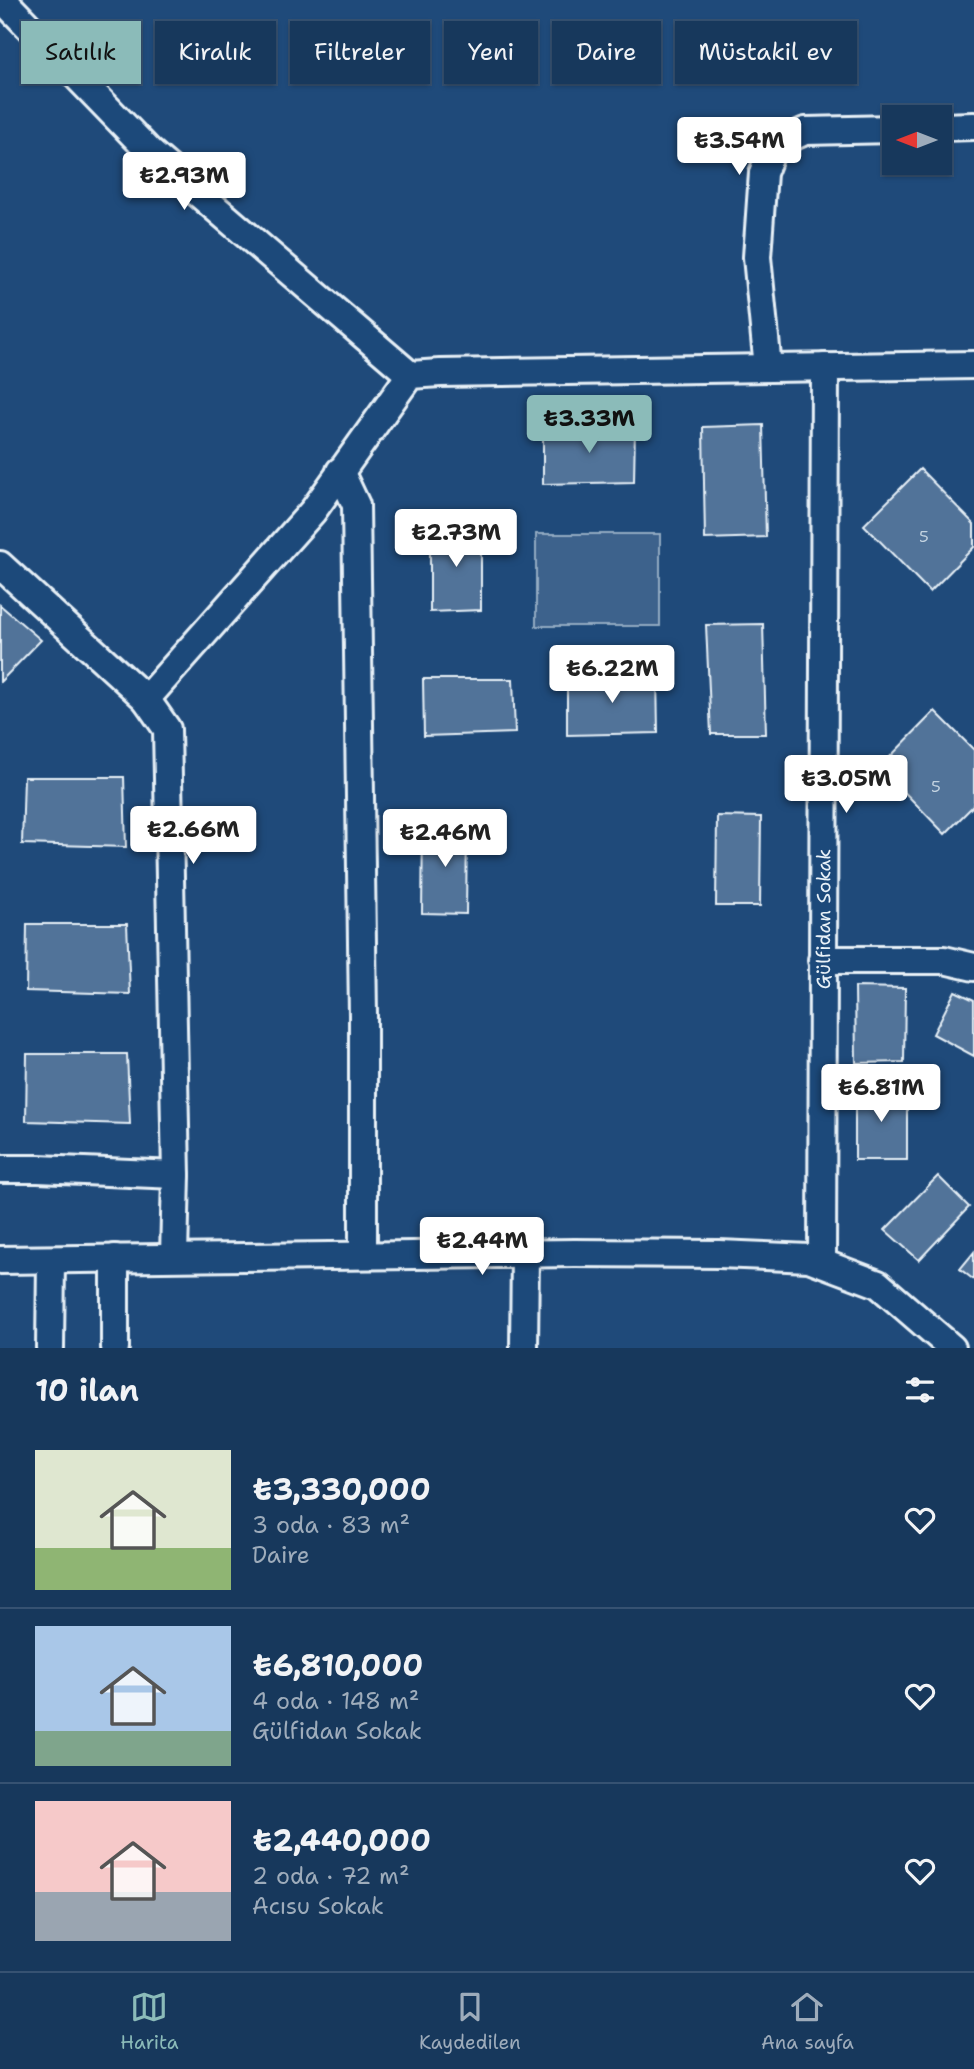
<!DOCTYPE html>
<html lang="tr">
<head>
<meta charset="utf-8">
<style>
	:root { --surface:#17385c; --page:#244365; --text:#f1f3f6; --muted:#9eacbb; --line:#365272; --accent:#8bbbb9 }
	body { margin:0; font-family:"Shantell Sans",sans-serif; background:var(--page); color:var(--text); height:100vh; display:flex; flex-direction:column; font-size:26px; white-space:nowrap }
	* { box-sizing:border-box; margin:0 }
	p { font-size:23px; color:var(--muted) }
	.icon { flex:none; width:38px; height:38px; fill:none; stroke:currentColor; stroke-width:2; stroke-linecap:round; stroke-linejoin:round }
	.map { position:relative; height:1348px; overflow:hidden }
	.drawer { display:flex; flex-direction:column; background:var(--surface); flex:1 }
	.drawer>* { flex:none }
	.banner { position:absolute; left:21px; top:21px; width:933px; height:63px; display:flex; gap:14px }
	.needle { width:46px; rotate:270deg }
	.fabs { position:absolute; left:882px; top:105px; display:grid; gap:14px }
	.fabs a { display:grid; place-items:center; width:70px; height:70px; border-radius:0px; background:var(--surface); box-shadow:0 2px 5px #0004,0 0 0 2px var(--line); font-size:35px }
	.price { position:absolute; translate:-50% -60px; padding:0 16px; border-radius:7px; background:#fff; color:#222; font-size:23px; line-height:46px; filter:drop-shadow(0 2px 4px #0008) }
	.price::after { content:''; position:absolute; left:50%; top:42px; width:21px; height:16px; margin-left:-10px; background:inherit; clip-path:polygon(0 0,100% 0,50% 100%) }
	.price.selected { background:var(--accent); color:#111 }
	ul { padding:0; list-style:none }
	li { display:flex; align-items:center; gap:21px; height:175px; padding:0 35px }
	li+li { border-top:2px solid var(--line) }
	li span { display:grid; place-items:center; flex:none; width:196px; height:140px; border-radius:0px; color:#555 }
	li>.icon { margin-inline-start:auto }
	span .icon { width:84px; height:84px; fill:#fffc; stroke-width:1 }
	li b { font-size:30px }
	h2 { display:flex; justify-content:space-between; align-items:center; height:84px; padding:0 35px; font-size:30px }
	.tag { padding:0 24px; border-radius:0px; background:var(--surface); box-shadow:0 2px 5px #0004,0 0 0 2px var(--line); font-size:24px; line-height:63px }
	.tag.selected { background:var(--accent); color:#111 }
	.menu { display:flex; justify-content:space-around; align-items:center; height:98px; border-top:2px solid var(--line); background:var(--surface); font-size:19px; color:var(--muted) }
	.menu a { display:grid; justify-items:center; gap:4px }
	.menu .selected { color:var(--accent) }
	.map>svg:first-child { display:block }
</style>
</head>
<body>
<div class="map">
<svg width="974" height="1348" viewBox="0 0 974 1348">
	<rect width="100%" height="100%" fill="#1f4a7a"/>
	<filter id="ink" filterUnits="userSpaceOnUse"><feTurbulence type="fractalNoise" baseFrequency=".0143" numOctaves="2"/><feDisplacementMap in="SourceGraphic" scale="14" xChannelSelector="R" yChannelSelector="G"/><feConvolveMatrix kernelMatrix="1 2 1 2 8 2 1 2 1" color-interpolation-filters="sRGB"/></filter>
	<g filter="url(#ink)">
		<path fill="#3c628c" stroke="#92aac2" stroke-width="2" d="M536,534H660V626H536Z"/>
		<path fill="#517399" stroke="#e8f1f8" stroke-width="2" d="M763,425L766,537L705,539L703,427Z
			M635,426L634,482L543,484V430Z
			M920,469L974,524V547L930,592L864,525Z
			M481,525V610L430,612V528Z
			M0,605L41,640L0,682Z
			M763,624L766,734H711L706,625Z
			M657,674L658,733L567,735V677Z
			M423,679H513L515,733L424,736Z
			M935,711L974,750V805L945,834L880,767Z
			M24,777H124L126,847L22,844Z
			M717,816L761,817L760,906H716Z
			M423,824H467L466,914L422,913Z
			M27,924H127L130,994L26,991Z
			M855,987L905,988L904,1062L856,1063Z
			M955,991L974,1000V1056L933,1034Z
			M27,1054H127L130,1124L26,1121Z
			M855,1087H907V1160H855Z
			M938,1176L969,1207L919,1260L885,1230Z
			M974,1252V1280L960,1269Z"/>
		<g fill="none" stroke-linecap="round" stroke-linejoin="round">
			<g stroke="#e8f1f8" stroke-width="32">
				<g id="minor">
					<path d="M3,0L150,152L410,375"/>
					<path d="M940,127L974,126"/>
					<path d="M768,368L757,257L763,173L774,145L805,131L894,129"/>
					<path d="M340,471L356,505L363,1015V1255"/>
					<path d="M0,565L146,699L167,729L176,1175L174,1256"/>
					<path d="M146,699L313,511L410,375L440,373L974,365"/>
					<path d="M822,960H944L974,967"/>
					<path d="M0,1169H38L176,1175"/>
					<path d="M0,1260L574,1253L719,1254L809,1258L878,1284L952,1348"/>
					<path id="s1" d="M822,1262L825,367"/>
					<path d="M50,1348L51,1261"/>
					<path d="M115,1348V1258"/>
					<path d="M524,1348L525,1253"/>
				</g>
			</g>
			<use href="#minor" stroke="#1f4a7a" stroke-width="26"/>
		</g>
	</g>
	<g text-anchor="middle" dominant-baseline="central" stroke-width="7" stroke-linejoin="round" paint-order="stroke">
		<g font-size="16" fill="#c2d2e0">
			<text x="924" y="536">5</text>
			<text x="936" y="786">5</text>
		</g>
		<g font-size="19" fill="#e8f1f8" stroke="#1f4a7a">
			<text stroke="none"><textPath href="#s1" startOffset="343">Gülfidan Sokak</textPath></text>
		</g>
	</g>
</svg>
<div class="fabs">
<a><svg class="needle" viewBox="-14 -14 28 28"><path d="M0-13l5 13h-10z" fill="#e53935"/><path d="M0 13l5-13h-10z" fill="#9eacbb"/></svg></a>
</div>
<b class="price" style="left:739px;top:177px">₺3.54M</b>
<b class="price" style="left:184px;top:212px">₺2.93M</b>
<b class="price selected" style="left:589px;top:455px">₺3.33M</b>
<b class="price" style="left:456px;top:569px">₺2.73M</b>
<b class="price" style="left:612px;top:705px">₺6.22M</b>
<b class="price" style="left:846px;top:815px">₺3.05M</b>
<b class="price" style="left:193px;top:866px">₺2.66M</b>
<b class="price" style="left:445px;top:869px">₺2.46M</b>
<b class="price" style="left:881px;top:1124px">₺6.81M</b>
<b class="price" style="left:482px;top:1277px">₺2.44M</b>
<div class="banner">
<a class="tag selected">Satılık</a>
<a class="tag">Kiralık</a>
<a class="tag">Filtreler</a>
<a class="tag">Yeni</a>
<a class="tag">Daire</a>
<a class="tag">Müstakil ev</a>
</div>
</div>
<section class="drawer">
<h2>10 ilan<svg class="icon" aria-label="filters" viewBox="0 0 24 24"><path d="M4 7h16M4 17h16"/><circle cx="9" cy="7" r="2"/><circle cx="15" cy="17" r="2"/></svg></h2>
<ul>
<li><span style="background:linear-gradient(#dfe7d0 70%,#8fb573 0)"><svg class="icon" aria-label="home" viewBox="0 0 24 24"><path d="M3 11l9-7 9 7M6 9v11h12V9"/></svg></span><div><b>₺3,330,000</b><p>3 oda · 83 m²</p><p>Daire</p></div><svg class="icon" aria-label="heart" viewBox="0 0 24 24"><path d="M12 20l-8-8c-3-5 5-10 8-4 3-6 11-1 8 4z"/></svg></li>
<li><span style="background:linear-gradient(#a9c7e8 75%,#7fa58c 0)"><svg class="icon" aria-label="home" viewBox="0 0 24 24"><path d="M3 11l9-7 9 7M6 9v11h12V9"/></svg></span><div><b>₺6,810,000</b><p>4 oda · 148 m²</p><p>Gülfidan Sokak</p></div><svg class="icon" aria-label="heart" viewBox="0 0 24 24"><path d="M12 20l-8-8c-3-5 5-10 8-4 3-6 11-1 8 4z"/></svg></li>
<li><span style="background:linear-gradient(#f6c9c9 65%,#9aa5b1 0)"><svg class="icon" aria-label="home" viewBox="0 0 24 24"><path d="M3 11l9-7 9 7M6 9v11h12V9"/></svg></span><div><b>₺2,440,000</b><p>2 oda · 72 m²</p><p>Acısu Sokak</p></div><svg class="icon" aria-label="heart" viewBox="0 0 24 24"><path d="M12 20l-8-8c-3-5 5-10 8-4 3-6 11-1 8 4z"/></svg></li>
</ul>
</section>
<nav class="menu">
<a class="selected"><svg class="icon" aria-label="map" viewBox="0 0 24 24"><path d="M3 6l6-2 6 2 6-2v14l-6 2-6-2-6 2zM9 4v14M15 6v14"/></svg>Harita</a>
<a><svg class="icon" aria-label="saved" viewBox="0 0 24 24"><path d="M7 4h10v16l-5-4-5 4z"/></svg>Kaydedilen</a>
<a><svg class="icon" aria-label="home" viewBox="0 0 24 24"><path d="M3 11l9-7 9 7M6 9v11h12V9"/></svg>Ana sayfa</a>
</nav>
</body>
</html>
